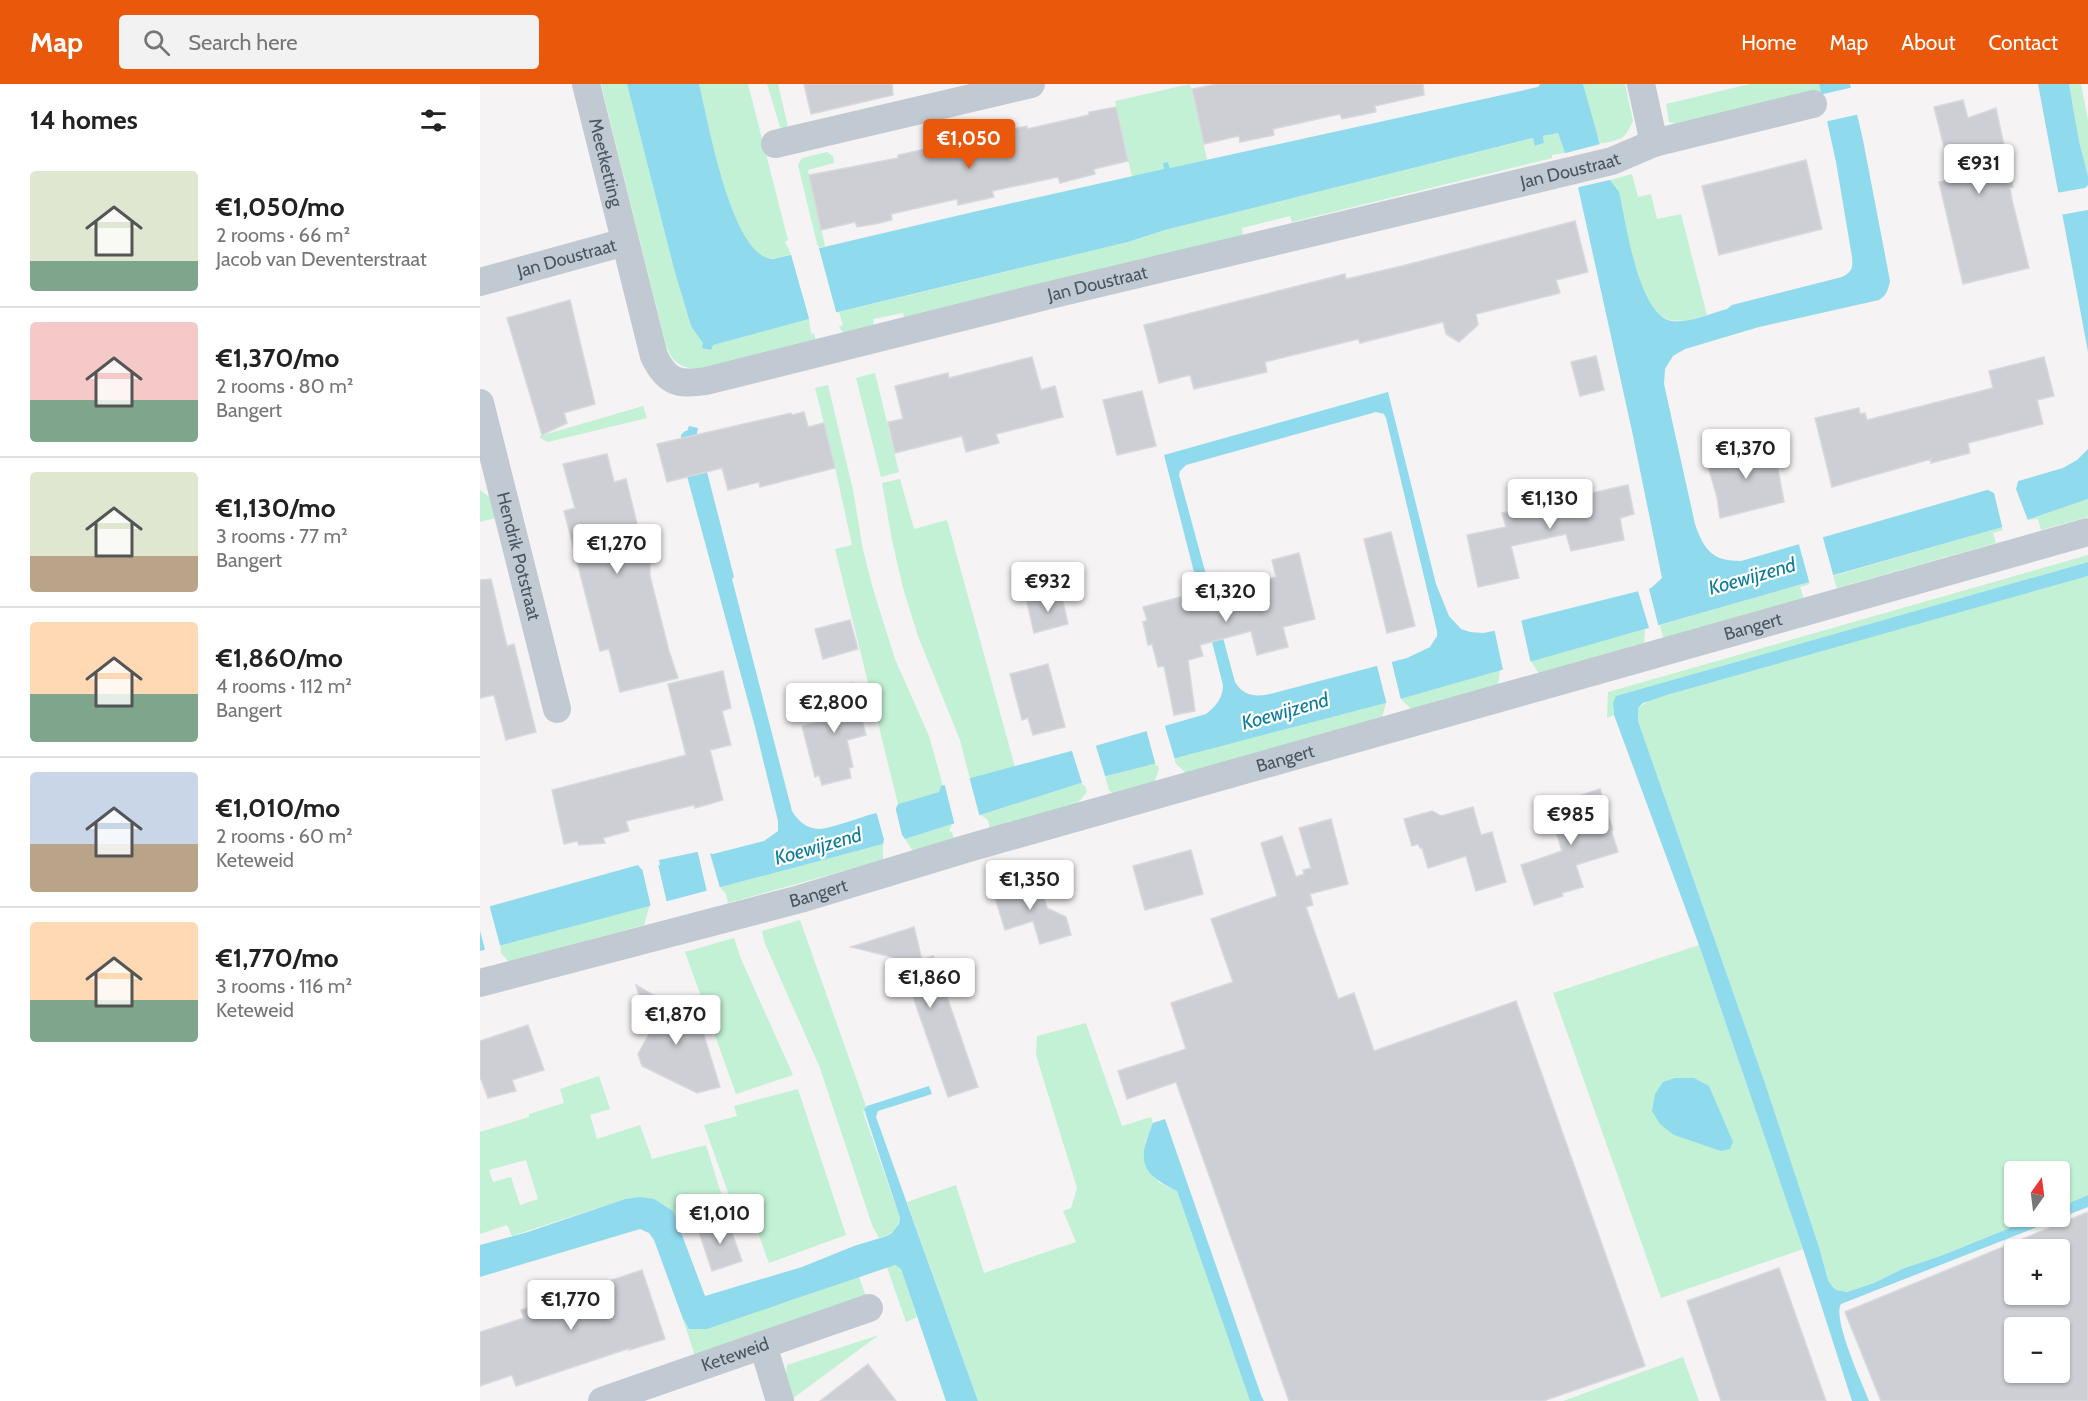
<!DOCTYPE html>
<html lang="en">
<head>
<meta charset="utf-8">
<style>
	:root { --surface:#fff; --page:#f2f2f2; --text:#222; --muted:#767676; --line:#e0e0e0; --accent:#ea580c }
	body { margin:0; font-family:Cabin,sans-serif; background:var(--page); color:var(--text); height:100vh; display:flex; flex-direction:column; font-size:22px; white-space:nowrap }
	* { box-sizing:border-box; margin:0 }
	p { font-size:20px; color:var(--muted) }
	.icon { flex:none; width:33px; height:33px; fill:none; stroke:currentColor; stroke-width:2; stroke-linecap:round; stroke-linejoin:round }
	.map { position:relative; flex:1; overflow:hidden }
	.panel { display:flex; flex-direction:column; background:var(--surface); width:480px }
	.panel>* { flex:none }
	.needle { width:39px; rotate:14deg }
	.controls { position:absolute; left:1524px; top:1077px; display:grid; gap:12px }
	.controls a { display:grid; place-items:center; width:66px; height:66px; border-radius:6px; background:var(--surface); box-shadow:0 2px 4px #0004; font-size:30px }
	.price { position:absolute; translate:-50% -51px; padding:0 14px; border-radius:6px; background:#fff; color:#222; font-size:20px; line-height:39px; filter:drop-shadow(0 2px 3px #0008) }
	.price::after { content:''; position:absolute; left:50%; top:36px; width:18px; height:14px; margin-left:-9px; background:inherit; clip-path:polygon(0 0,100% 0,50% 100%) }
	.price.on { background:var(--accent); color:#fff }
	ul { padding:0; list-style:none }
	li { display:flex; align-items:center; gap:18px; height:150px; padding:0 30px }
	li+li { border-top:2px solid var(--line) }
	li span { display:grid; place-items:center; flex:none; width:168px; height:120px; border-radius:6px; color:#555 }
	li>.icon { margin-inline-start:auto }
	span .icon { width:72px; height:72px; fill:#fffc; stroke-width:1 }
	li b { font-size:26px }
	h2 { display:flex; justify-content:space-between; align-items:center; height:72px; padding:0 30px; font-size:26px }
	header { display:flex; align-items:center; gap:36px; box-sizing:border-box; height:84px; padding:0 30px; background:var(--accent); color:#fff }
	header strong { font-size:28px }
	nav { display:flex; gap:33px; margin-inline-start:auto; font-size:21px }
	.search { width:420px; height:54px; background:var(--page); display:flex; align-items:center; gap:15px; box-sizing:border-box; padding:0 21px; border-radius:6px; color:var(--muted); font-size:22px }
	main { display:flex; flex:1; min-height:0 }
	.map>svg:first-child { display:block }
</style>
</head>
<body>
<header>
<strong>Map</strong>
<div class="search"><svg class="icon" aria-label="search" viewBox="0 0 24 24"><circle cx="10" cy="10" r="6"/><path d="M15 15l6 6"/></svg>Search here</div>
<nav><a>Home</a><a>Map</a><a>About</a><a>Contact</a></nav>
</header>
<main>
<section class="panel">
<h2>14 homes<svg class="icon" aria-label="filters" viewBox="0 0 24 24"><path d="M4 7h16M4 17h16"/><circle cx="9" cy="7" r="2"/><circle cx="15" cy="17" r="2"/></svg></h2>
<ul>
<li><span style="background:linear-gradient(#dfe7d0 75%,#7fa58c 0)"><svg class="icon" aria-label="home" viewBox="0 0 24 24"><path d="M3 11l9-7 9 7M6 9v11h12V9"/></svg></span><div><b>€1,050/mo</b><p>2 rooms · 66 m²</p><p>Jacob van Deventerstraat</p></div></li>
<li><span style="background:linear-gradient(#f6c9c9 65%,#7fa58c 0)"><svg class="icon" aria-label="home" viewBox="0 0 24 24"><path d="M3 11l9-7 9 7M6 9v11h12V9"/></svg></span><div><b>€1,370/mo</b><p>2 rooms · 80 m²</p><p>Bangert</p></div></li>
<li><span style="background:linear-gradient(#dfe7d0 70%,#b9a48a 0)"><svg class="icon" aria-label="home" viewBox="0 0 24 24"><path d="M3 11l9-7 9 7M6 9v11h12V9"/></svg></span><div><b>€1,130/mo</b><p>3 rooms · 77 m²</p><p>Bangert</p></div></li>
<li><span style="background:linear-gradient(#ffd9b3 60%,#7fa58c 0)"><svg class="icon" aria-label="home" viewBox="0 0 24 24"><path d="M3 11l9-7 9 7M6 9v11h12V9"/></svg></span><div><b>€1,860/mo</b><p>4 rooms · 112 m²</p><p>Bangert</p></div></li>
<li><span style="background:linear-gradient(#c9d6e8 60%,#b9a48a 0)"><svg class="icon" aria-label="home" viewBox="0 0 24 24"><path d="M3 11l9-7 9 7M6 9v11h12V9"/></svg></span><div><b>€1,010/mo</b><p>2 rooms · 60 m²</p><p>Keteweid</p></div></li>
<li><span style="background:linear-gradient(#ffd9b3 65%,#7fa58c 0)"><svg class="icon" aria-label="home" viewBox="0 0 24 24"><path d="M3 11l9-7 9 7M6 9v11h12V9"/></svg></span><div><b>€1,770/mo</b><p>3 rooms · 116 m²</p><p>Keteweid</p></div></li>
</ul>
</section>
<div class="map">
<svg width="1608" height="1317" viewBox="0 0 1608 1317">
	<rect width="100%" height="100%" fill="#f5f3f3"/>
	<path fill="#c3f1d5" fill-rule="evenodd" d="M121,0H147L194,185L211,242L232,261L329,235L331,250L334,249L336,257L220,285C199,285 190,276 185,257Z
		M219,0H268L308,156L305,158L311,170C300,173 290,178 280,171C248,151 228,38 219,0Z
		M287,0H298L309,47L300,43Z
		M710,0L727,76L690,84L688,78L684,79L685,85L652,93L635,17Z
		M1103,0H1145L1153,37C1143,58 1142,54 1121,60L1114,44Z
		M1270,0H1339L1341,9L1196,40L1189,38L1186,20Z
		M1589,0H1601L1608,36V92L1599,57Z
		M1078,49L1085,69L1072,71V74L812,138L810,132L762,144L763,151L425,235L423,229L393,235L394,242L364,250L359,243L363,241L359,228L648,158L685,146L1054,54L1056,62L1064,59L1063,52Z
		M347,68L353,72L354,79L328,86L345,162L338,164L318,81L322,74Z
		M1152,90L1158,113L1171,110L1177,135L1201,130L1227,231L1206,237L1189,236L1179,231L1171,223L1161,202L1130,96Z
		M395,289L419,388L401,393L376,294Z
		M348,301L373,406L383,466L393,505L415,575L449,652L463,702H461L459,708L418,720L355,465L372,461L355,383L335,304Z
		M163,322L167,334L68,358L60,354V352Z
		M420,395L434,445L467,436L535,683L490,695L480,656L438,552L423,504L412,456L402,399Z
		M0,406L12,415L19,433L0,438Z
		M1608,415V433L1561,446L1558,435L1547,436Z
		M1522,443L1523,446L1513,449L1516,459L1357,504L1353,492Z
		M1608,471V478L1137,612L1133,623L1134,631L1127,634L1128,608Z
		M1608,492V1111L1580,1123V1088H1534V1132L1557,1133L1463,1171L1422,1185L1394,1199L1367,1208L1356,1206L1348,1196L1339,1163L1286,1002L1158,637V624L1170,616L1419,544Z
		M1330,498V500L1320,503L1324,515L1187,554L1183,553L1180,541Z
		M1165,545L1164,559L1059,590L1051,577Z
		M1020,585L1018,602L932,626L922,616L921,613Z
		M906,619L902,634L706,689L696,680L694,674Z
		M677,678L679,685L674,699L634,710L629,706L625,693Z
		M604,698L607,708L596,721L510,745L508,736L501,731Z
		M472,740L469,747L472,748L474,756L433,767L425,755Z
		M403,760V776L248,819L246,810L240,803Z
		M170,820L164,841L29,878L21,869L20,862Z
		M320,836L386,1022L383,1028L420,1134C418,1147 410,1151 399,1154L392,1141L340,984L285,860L282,847Z
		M254,854L261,875L313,991L256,1010L205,868Z
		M1219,861L1323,1165L1181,1214L1073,909Z
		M606,939L642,1042L671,1033L673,1039L665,1058L678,1098L697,1107L770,1317H498L427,1118L476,1101L504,1189L596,1158L583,1127L591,1124L597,1104L556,971L557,952Z
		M119,992L130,1025L110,1031L117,1055L160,1041L172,1075L226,1061L245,1122L197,1138C188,1115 167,1113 145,1115L32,1152L27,1141L0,1150V1048L49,1033V1030L84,1019L80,1005ZM46,1076L58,1115L40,1121L31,1093L13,1098L9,1086Z
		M318,1005L366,1151L289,1179L264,1111L250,1114L224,1041L257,1032L254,1022Z
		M415,1181L421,1185L437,1233L426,1238L407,1183Z
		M379,1193L387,1215L215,1272L203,1235L209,1245L307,1218Z
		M399,1251L312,1315L306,1291L307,1281Z
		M1203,1273L1219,1317H1083Z"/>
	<path fill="#90daee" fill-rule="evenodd" d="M147,0H219C228,35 251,174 293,175L506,125L684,85L683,79L688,78L690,84L1058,3L1060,0H1103L1130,96L1139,108C1146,137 1158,232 1192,237C1210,239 1229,230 1247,225L1252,221L1362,193C1372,188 1373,184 1372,173L1356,78L1339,0H1370L1383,56L1410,197C1408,205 1407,211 1399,216L1279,243L1205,265L1193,272L1185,285L1184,300L1215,440C1224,466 1232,477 1261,477L1583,384L1597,376L1608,365V415L1547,436L906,619L604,698L425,755L420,748L405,752L403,760L0,867V825L158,781L161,785L180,781L179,776L217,768L233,770L284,757L298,747V737L275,643L201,370V351L205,347H207L209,342L218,344L217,349L254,493L252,495L312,727C317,736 327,745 339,745C349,745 384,732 396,729L400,732L414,728L418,720L459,708L461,702L595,666L608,664L726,630C736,622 743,614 743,601L684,371L908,308L956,500L969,532L981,545L990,548L1003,549L1019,546L1043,536L1171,504L1182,494L1152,347L1098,103L1089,69H1085L1078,49L1063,52L1064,59L1055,62L1053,54L685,146L648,158L329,235L233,261L231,266L222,264L223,259L211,242L194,185ZM896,328L904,330L906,334L957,547V552L950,563L927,574L794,609C778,613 765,614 755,598L699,391L700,387L706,381Z
		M1558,0H1589L1599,57L1608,92V268Z
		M1608,478V492L1187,611L1163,619L1158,624V637L1286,1002L1339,1163L1348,1196L1353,1203L1356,1206L1367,1208L1394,1199L1422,1185L1463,1171L1557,1133L1580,1132V1123L1608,1111V1123L1361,1220C1352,1234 1382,1299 1389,1317H1372L1323,1165L1219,861L1134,631L1133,619L1136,612Z
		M1195,994H1214L1229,1002L1253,1058L1250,1065L1241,1067L1194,1051L1180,1040L1172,1027L1175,1010L1183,998Z
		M449,1002L452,1010L398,1027L396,1033L498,1317H466L421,1185L415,1181L227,1245H209L203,1235L174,1156L169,1149L160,1145L0,1193V1161L48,1148L145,1115L160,1113L174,1115L193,1127L225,1212L322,1183L374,1162L407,1152L412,1149L419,1140L420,1134L384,1025L387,1022Z
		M685,1035L781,1311L784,1317H770L697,1107C660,1089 657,1077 673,1039Z"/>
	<path fill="#f5f3f3" d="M1374,3L1380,30L1344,38L1339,11Z
		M1124,59L1134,95L1095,104L1087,72L1082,70Z
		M1608,101V126L1580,131L1576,109L1605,104Z
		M338,161L357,231L330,238L310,167Z
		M1539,394L1536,405L1549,439L1523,446L1514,409L1504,404Z
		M1342,450L1354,494L1330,501L1318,457Z
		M1168,501L1179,544L1170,547L1157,504Z
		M1041,535L1051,580L1023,586L1014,544Z
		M911,575L921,616L907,621L896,578Z
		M684,639L695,676L676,682L666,645Z
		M615,659L626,695L603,702L591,664Z
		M489,692L500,734L475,742L464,698Z
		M415,722L423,755L419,752L407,754L405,759L396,727L401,729L412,726Z
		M217,765L229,766L240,804L227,808Z
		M177,776L187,819L171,823L161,780L177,779Z
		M9,820L21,865L6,869L0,847V822Z"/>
	<path fill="#cdcfd5" stroke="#d7d9de" stroke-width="1.5" fill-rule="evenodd" d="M324,0H412L413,11L331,30Z
		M737,0H943L944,11L895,22L896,28L862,35L860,30L793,45L794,51L760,58L759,52L724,60L712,5Z
		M1483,16L1488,34L1516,24L1533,103L1530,104L1532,116L1549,184L1483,200L1459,98L1472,95L1454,23Z
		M636,23L648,77L614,85L615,90L580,99L578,93L512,107L514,113L478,121L477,115L411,130L412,136L395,140L377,143L375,138L341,146L329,91L418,74V71L445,65L446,67L491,57L520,51V48L547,42V45L609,31V28Z
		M1326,76L1342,145L1239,171L1222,102Z
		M1095,137L1108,188L1076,196L1080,209L996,230L998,241L979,258L966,250L963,238L880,259L878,255L785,278L787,288L714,305L710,291L679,299L664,241L865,190L866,195L922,182Z
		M90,216L115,320L84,329L87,339L62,351L27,234Z
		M1116,272L1124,306L1100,312L1091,278Z
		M552,273L561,306L575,302L583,333L516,350L519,359L486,368L482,352L415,369L408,338L423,335L415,302L468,289L469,294Z
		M1564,273L1574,312L1557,316L1563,340L1488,359L1490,369L1451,379V375L1352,403L1335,334L1379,324L1380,330L1385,329L1387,336L1513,304L1509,287Z
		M662,307L676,362L637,371L623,316Z
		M324,328L328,343L344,339L355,384L280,403L279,398L248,406L242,384L187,398L177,360L311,329L312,331Z
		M1293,358L1304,418L1240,434L1237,413L1226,375Z
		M127,370L134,398L146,395L165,472L170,478V492L189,567L198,594L140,608L129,565L120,567L84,427L95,424L83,380Z
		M1148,401L1154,430L1140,434L1144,456L1091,467L1086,450L1031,462L1039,494L998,503L987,451L1026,443L1022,429Z
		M911,448L935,542L907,549L884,455Z
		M819,469L835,535L803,543L808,563L777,571L771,547L720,561L723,572L708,576L715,627L694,631L684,582L678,583L672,560L668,561L663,538L667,536L663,523L708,511L710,517L796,493L792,476Z
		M11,495L27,562L34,560L56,648L26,656L14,611L0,614V496Z
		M581,509L588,540L554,549L547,518Z
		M370,536L378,565L343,575L335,545Z
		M568,580L585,643L553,651L548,634L542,636L530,590Z
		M243,587L251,624L242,627L251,661L230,666L243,716L215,724L214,721L146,737L149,747L123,754L125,759L99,761L97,757L84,760L72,706L206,671L188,600Z
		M372,599L386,651L367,656L373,683L369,684L371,694L342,701L339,691L335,693L322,642L343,637L335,608Z
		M1120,705L1133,746H1131L1138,768L1096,781L1103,803L1082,809L1083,812L1054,821L1041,781L1082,767L1068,722Z
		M993,723L1001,751L1012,748L1026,798L996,807L986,772L948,784L942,764H940L938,760L932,762L924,735L952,727L961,732Z
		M851,735L868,800L830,810L833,821L826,823L858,915L874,909L894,967L1036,917L1165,1282L1063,1317H809L696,998L647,1015L638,987L706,965L691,919L753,898L731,835L797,812L781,759L802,752L816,793L824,790L823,786L831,784L819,744Z
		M711,766L723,810L665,826L653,782Z
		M558,794L567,824L586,833L591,851L560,860L553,837L525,846L513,807Z
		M434,843L442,876L453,872L498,1003L468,1013L423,884L436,879L371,863Z
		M156,901L183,917L192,914L199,938L218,932L240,1003L217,1009L162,982L158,970L170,948Z
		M48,941L64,986L32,996L36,1007L8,1014L0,993V957Z
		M1608,1128V1317H1401L1365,1228ZM1534,1166H1580V1210H1534ZM1534,1244H1580V1288H1534Z
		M247,1135L262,1177L232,1187L218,1145Z
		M1299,1184L1346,1317H1241L1207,1217Z
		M162,1186L185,1255L149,1266L150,1264L36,1302L32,1291L0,1302V1248L44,1234L41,1226Z
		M388,1280L416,1317H340Z"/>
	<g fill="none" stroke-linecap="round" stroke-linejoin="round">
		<g stroke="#c1cad2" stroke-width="28">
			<path id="s1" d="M106,0L174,272C187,299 198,301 226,297L566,212L1132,77L1174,59L1333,20"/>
			<path d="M1161,0L1174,59"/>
			<path d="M295,60L551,0"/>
			<path id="s2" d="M0,198L145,158"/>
			<path id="s3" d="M0,319L77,625"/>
			<path id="s4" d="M0,899L320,815L492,763L1608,448"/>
			<path d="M283,1261L300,1317"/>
			<path id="s5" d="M122,1317L389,1224"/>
		</g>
	</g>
	<g text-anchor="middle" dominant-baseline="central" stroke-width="4.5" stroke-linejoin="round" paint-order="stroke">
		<g font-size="18" fill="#4a5661" stroke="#fff">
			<text stroke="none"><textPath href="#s1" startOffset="81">Meetketting</textPath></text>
			<text stroke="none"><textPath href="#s1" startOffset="1234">Jan Doustraat</textPath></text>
			<text stroke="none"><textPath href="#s2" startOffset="90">Jan Doustraat</textPath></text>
			<text stroke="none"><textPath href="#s1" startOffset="748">Jan Doustraat</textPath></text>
			<text stroke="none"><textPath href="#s3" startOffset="158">Hendrik Potstraat</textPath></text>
			<text stroke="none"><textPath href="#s4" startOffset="1322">Bangert</textPath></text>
			<text stroke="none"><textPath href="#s4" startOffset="836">Bangert</textPath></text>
			<text stroke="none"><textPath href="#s4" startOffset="350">Bangert</textPath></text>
			<text stroke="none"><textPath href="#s5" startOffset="141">Keteweid</textPath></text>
		</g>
		<g font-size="20" font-style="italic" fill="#0c7c9b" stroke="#fff">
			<text transform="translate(1272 492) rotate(-16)">Koewijzend</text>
			<text transform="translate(805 627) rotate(-16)">Koewijzend</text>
			<text transform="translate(338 762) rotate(-16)">Koewijzend</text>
		</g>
	</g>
</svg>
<div class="controls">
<a><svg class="needle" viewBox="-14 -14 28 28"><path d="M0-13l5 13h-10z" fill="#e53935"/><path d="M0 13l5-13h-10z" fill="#767676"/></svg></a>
<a>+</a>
<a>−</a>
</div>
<b class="price on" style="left:489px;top:86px">€1,050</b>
<b class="price" style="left:1499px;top:111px">€931</b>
<b class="price" style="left:1266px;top:396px">€1,370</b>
<b class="price" style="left:1070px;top:446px">€1,130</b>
<b class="price" style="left:137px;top:491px">€1,270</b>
<b class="price" style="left:568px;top:529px">€932</b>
<b class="price" style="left:746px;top:539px">€1,320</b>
<b class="price" style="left:354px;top:650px">€2,800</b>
<b class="price" style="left:1091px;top:762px">€985</b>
<b class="price" style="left:550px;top:827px">€1,350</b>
<b class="price" style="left:450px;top:925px">€1,860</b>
<b class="price" style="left:196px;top:962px">€1,870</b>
<b class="price" style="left:240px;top:1161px">€1,010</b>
<b class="price" style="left:91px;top:1247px">€1,770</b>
</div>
</main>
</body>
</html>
